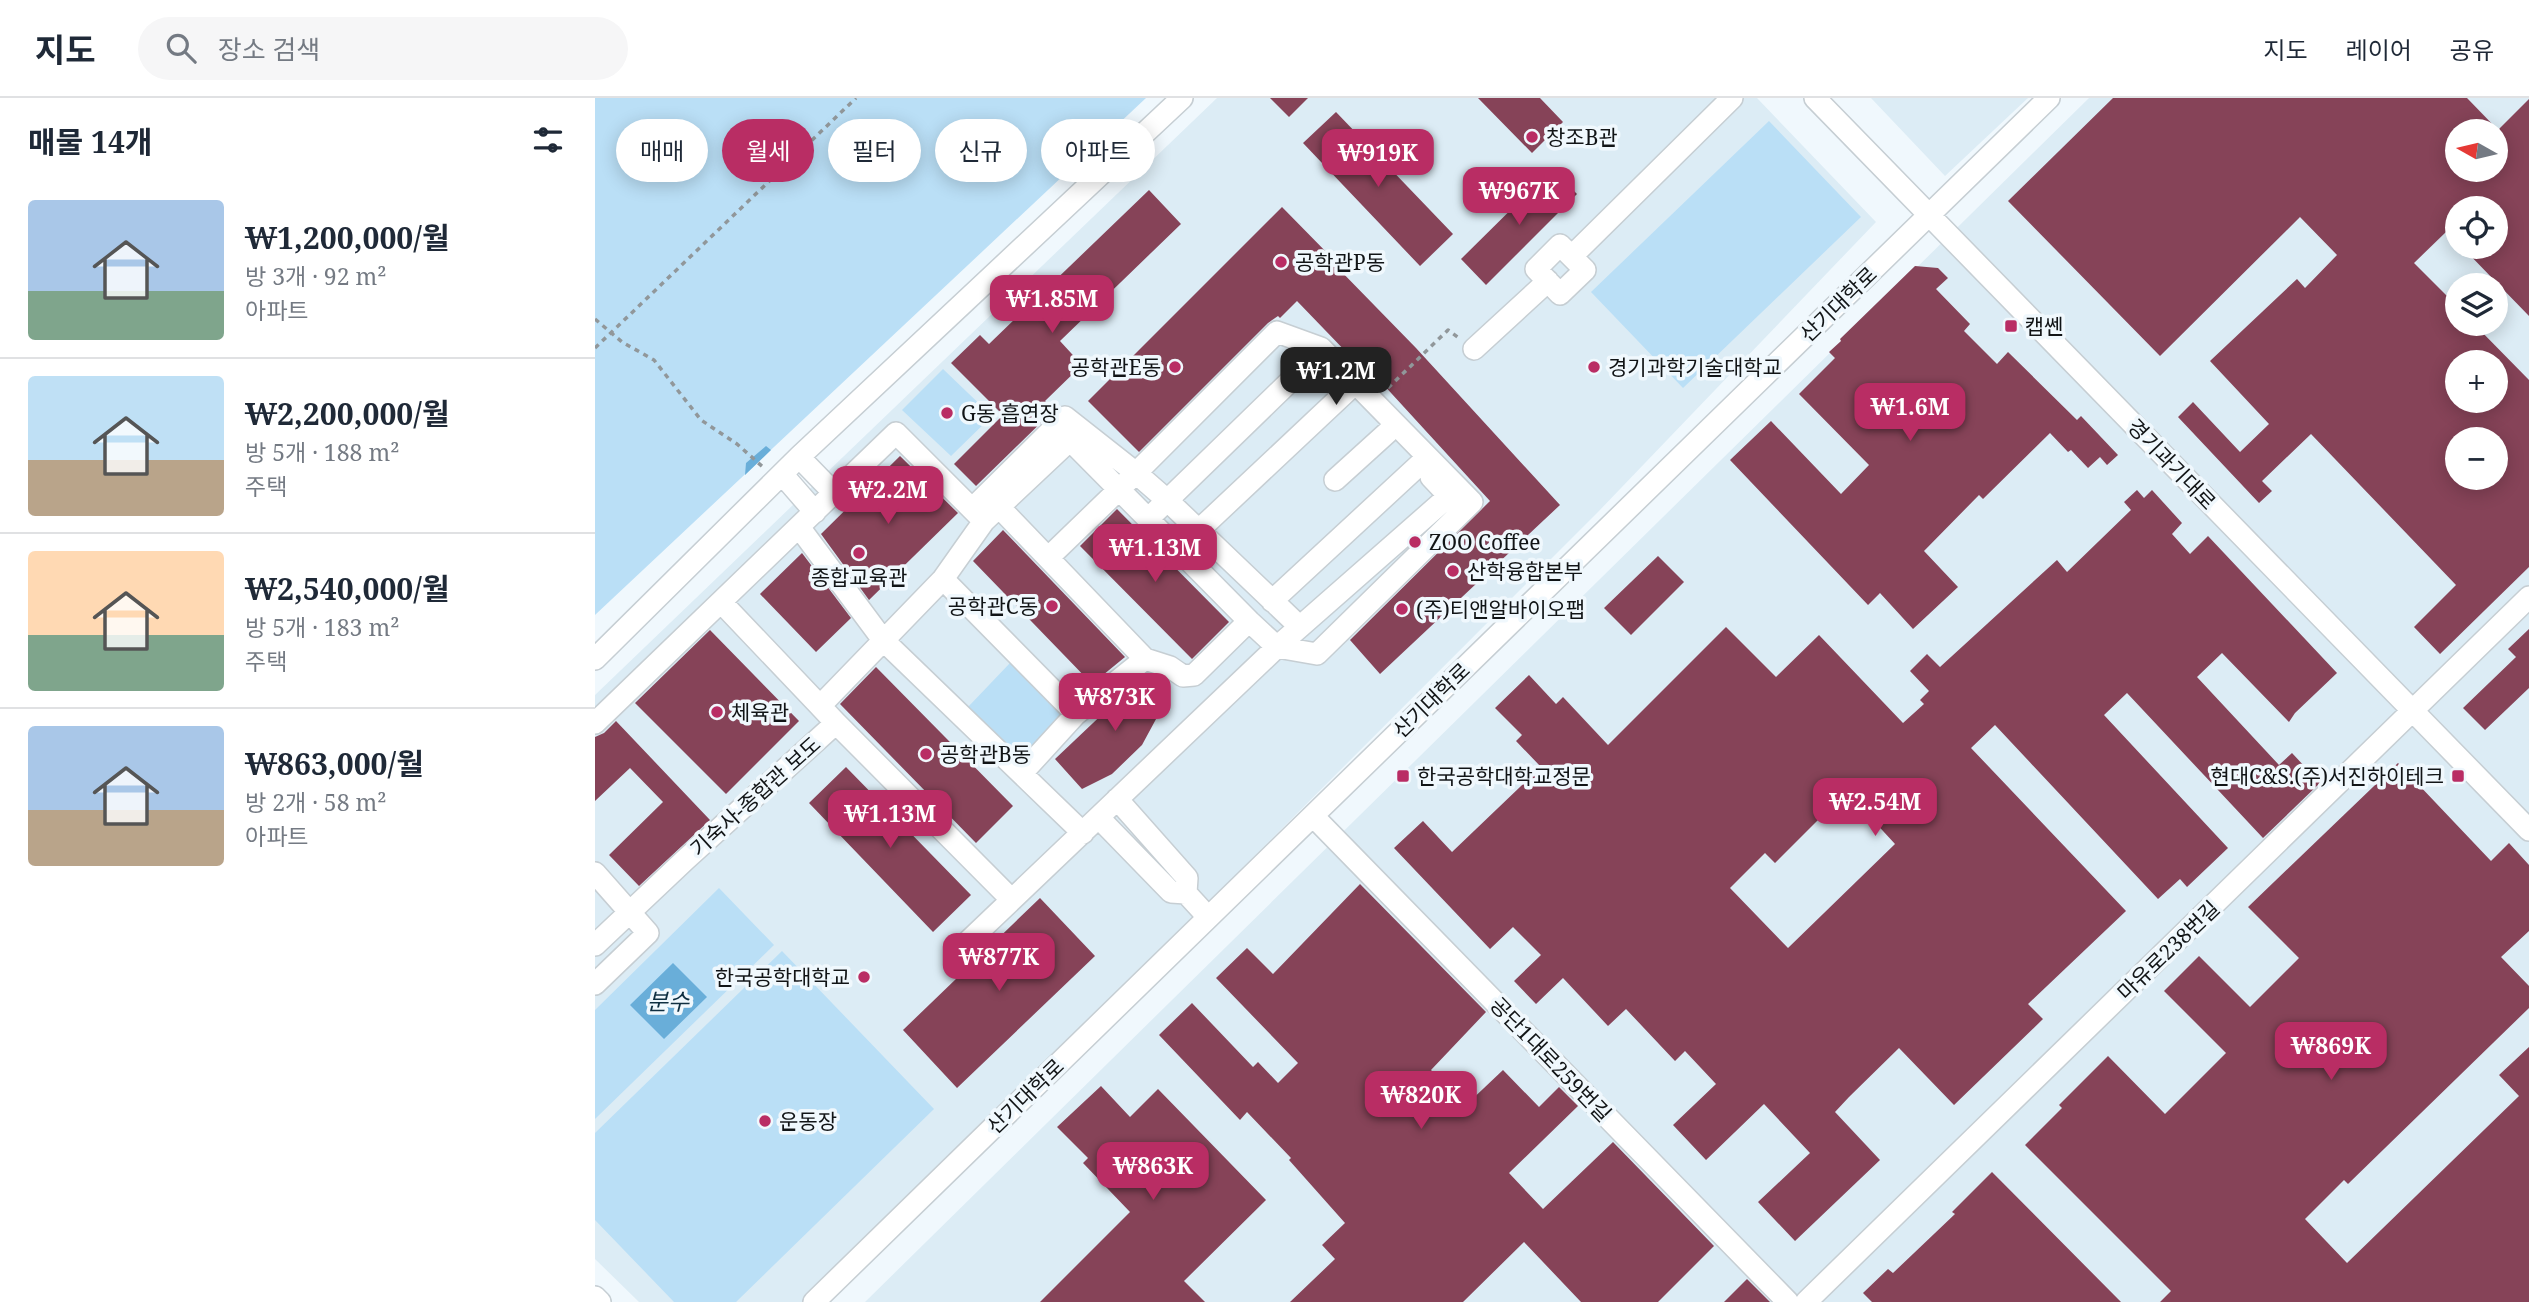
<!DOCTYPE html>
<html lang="ko">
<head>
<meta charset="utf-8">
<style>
	:root { --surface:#fff; --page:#f6f6f7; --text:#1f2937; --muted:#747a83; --line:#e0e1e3; --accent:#b92d64 }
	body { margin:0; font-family:"Noto Serif","Noto Sans KR",serif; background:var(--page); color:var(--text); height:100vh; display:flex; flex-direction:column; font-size:26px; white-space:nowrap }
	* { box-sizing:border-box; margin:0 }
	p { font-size:23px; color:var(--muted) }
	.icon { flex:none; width:38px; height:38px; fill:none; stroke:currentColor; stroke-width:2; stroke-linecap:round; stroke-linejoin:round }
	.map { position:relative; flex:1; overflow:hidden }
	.details { display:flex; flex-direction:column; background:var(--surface); width:595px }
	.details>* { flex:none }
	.hud { position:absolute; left:21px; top:21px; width:665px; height:63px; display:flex; gap:14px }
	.needle { width:46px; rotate:278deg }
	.fabs { position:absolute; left:1850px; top:21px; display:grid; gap:14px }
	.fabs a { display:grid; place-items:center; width:63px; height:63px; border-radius:50%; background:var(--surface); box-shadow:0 4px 18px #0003; font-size:35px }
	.price { position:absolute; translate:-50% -60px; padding:0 16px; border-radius:14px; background:var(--accent); color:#fff; font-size:23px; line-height:46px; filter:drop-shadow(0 2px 4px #0008) }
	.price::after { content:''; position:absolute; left:50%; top:42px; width:21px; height:16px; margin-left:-10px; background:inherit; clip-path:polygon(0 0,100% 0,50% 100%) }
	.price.on { background:#222; color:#fff }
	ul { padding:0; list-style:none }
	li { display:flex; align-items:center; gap:21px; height:175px; padding:0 28px }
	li+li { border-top:2px solid var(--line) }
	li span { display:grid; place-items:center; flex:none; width:196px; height:140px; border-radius:7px; color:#555 }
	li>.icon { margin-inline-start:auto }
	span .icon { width:84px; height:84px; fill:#fffc; stroke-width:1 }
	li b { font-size:30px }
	h2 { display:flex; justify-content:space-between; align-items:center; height:84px; padding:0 28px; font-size:30px }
	.chip { padding:0 24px; border-radius:32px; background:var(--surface); box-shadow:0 4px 18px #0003; font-size:24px; line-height:63px }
	.chip.on { background:var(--accent); color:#fff }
	header { display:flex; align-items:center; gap:42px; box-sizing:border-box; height:98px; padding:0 35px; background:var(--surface); border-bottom:2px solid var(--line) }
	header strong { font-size:33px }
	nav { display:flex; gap:38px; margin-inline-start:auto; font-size:24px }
	.search { width:490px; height:63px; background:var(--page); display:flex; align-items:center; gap:18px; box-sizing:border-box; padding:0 24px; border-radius:38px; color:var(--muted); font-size:26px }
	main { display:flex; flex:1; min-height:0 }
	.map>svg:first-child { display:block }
</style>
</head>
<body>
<header>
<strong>지도</strong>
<div class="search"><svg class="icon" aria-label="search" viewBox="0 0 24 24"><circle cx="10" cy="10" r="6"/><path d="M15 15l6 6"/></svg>장소 검색</div>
<nav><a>지도</a><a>레이어</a><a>공유</a></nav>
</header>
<main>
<section class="details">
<h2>매물 14개<svg class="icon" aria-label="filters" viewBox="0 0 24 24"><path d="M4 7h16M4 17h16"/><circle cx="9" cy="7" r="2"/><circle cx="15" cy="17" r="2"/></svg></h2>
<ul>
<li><span style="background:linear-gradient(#a9c7e8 65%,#7fa58c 0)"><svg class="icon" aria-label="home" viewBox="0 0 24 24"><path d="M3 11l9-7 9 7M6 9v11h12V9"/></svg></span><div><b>₩1,200,000/월</b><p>방 3개 · 92 m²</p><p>아파트</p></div></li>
<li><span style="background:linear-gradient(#bfe0f5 60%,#b9a48a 0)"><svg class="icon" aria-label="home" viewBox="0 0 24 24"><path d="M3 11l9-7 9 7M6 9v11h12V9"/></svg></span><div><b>₩2,200,000/월</b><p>방 5개 · 188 m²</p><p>주택</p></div></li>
<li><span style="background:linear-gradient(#ffd9b3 60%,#7fa58c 0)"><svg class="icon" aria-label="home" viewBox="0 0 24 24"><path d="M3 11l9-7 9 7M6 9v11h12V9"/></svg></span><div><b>₩2,540,000/월</b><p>방 5개 · 183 m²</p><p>주택</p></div></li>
<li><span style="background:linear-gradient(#a9c7e8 60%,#b9a48a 0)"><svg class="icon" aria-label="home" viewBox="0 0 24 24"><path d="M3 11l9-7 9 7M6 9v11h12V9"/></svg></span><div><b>₩863,000/월</b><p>방 2개 · 58 m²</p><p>아파트</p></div></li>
</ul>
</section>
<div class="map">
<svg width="1934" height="1204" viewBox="0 0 1934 1204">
	<rect width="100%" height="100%" fill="#f0f8fd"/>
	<path fill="#dcecf5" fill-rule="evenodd" d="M622,0H1162L1281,124L1003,414L214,1204H44L0,1161V597Z
		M1276,0H1433L1350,78Z
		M1494,0H1934V1204H270ZM1862,33H1900V72H1862ZM1862,110H1900V149H1862ZM1862,187H1900V226H1862ZM1862,264H1900V303H1862ZM1862,341H1900V380H1862Z"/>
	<path fill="#badff6" d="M0,0H551L0,517Z
		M1174,23L1266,119L1088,290L996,194Z
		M348,271L397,318L356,358L307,312Z
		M415,565L471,618L427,663L373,609Z
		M124,790L179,847L0,1021V912Z
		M187,853L339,1011L141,1204H79L0,1122V1035Z"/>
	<path fill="#69aed9" d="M171,348L176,352L150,377L151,365Z
		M78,865L112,899L69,941L35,907Z"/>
	<path fill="#864358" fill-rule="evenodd" d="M675,0H713L694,19Z
		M883,0H945L968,24L937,55Z
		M1518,0H1872L1903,32L1934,1V218L1867,149H1900V110H1862V144L1852,133L1819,165L1862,208V226H1879L1934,282V469L1845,556L1819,529L1861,487L1716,336L1667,383L1677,393L1664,405L1583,319L1598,304L1645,354L1674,326L1615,263L1702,181L1710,190L1742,157L1705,119L1565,258L1413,103ZM1862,33H1902L1900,72H1862ZM1862,264H1900V303H1862ZM1862,341H1900V380H1862Z
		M741,14L858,136L825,168L708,45Z
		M957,71L982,96L891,187L866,161Z
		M554,92L586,126L465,243L487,267L450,303L459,312L381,388L359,366L408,317L356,265L385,237L394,246Z
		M687,109L741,164L739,166L821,250L965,407L785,576L755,542L895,403L786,284L783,287L702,203L685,220L683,218L673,225L544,354L493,303Z
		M1320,168L1343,170L1353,180L1341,191L1375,226L1369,233L1402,266L1413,254L1482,322L1486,318L1523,357L1512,367L1505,359L1493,370L1476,352L1473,354L1455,335L1388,401L1384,397L1329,453L1363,489L1318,531L1285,495L1273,507L1135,362L1176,323L1246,396L1274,367L1204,296L1240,260L1234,254L1246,243L1245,241Z
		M305,358L363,415L274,502L226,436Z
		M1542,392L1549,400L1557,392L1587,425L1577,436L1595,456L1613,438L1742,575L1700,615L1694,624L1627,555L1602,579L1684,667L1697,655L1725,685L1668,740L1532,595L1509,617L1633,750L1592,789L1585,781L1563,801L1400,627L1376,650L1531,813L1433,906L1448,921L1359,1007L1304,950L1254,999L1240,1014L1285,1062L1200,1143L1163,1104L1215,1055L1169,1006L1111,1062L1078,1027L1121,986L1090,953L1080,963L1031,911L1013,928L968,880L941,906L919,883L946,857L918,829L895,851L799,750L828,723L857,754L946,669L921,643L927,637L900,610L934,577L961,606L968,599L1013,647L1131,529L1181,579L1224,537L1308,625L1329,606L1325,602L1334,593L1315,573L1332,556L1345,569L1462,462L1472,474L1536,412L1529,404ZM1242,683L1300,746L1193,850L1135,790L1170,755L1180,765L1229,716L1219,706Z
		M522,411L634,524L597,561L485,448Z
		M408,432L530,559L497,586L378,463Z
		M207,455L256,520L221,554L165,496Z
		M1063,458L1089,484L1036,537L1009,510Z
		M1934,531V590L1890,632L1868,610L1921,559L1913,551Z
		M115,532L204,623L131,696L40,605Z
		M281,569L418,708L381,745L245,606Z
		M553,576L574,584L567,610L547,647L517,676L487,691L460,661L517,607L515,605Z
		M21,623L115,722L44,788L14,757L68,704L35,670L0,703V639L9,635Z
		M1803,665L1896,763L1914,745L1934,767V833L1906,859L1934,888V910L1753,1086L1749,1082L1710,1121L1752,1165L1924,998L1904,977L1934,949V1204H1565L1576,1193L1430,1047L1467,1010L1464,1007L1513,958L1570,1016L1631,955L1569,893L1604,858L1655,909L1704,860L1653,809Z
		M251,669L376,797L338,834L214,705Z
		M765,786L891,914L836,972L870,1008L908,972L944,1009L964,989L983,1008L914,1075L948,1111L1018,1044L1119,1148L1063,1204H986L929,1144L868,1204H695L740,1161L727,1147L750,1125L694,1062L696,1060L652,1014L645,1022L564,937L597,905L658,969L663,964L683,985L703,965L621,880L652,850L678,876Z
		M445,800L500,858L362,990L308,932Z
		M506,988L535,1019L563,991L671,1102L589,1183L610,1204H445L535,1114L488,1065L493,1060L462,1029Z
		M1397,1074L1526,1204H1277L1268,1195L1293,1171L1298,1175L1360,1116L1357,1114Z
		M1152,1181L1175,1204H1129Z"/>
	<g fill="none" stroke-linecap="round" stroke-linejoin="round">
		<g stroke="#c6ced3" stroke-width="24">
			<path id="minor" d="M1220,0L1934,732
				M965,147L990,172L965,196L941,171Z
				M977,158L1137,0
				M879,251L953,183
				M204,359L239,395
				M187,376L220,414
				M740,382L793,334
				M405,410L550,561
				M553,421L721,258L736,274
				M204,429L288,542L488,735
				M604,432L753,292
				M453,460L541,375L572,402L705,529
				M348,481L481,616L550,561L575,569L588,578L599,577L654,523
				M677,503L824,367
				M126,504L225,608
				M0,561L204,359L587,0
				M0,625L301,335L389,423L475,342L654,523L682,549L722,556L877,404L726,250L682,234L541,375L470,319L377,411
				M241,625L416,801
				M428,674L481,616
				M522,701L592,780L591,795
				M718,718L1193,1204
				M504,720L576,794L591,795L613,819
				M0,775L53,835L0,886
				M0,847L90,762L241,625L225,608L348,481L389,423
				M361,855L682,549L854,398L836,379
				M0,1199L5,1204
				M219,1204L1454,0
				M1211,1204L1934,499"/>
		</g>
		<path stroke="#91979a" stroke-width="3.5" stroke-dasharray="5 5" stroke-linecap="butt" d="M0,221L27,244L59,262L106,322L142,346L169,370
			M0,250L261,0
			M793,290L853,232L864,240"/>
		<use href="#minor" stroke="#fff" stroke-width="21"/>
	</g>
	<g fill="#b92d64" stroke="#f0f8fd" stroke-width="2.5">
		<circle cx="937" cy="39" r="7"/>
		<circle cx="686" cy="164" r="7"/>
		<rect x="1409" y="221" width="14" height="14" rx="3.5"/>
		<circle cx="580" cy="269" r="7"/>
		<circle cx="999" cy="269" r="7"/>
		<circle cx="352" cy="315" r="7"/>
		<circle cx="820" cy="444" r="7"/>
		<circle cx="264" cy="455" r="7"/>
		<circle cx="858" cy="473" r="7"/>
		<circle cx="457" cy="508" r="7"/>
		<circle cx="807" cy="511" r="7"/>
		<circle cx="122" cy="614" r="7"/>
		<circle cx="331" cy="656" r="7"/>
		<rect x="801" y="671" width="14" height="14" rx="3.5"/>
		<rect x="1856" y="671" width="14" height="14" rx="3.5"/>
		<circle cx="269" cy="879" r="7"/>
		<circle cx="170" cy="1023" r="7"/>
	</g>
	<g text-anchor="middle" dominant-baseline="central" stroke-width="7" stroke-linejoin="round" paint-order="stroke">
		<g font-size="21" fill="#111416" stroke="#f0f8fd" text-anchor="start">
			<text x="951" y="39">창조B관</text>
			<text x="700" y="164">공학관P동</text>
			<text x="1430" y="228">캡쎈</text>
			<text x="566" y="269" text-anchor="end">공학관E동</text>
			<text x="1013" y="269">경기과학기술대학교</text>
			<text x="366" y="315">G동 흡연장</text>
			<text x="834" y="444">ZOO Coffee</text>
			<text x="872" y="473">산학융합본부</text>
			<text x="264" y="479" text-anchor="middle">종합교육관</text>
			<text x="443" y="508" text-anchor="end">공학관C동</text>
			<text x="821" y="511">(주)티앤알바이오팹</text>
			<text x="136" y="614">체육관</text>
			<text x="345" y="656">공학관B동</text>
			<text x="822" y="678">한국공학대학교정문</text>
			<text x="1849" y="678" text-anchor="end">현대C&amp;S.(주)서진하이테크</text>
			<text x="255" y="879" text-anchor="end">한국공학대학교</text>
			<text x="184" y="1023">운동장</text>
		</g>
		<g font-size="21" fill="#111416" stroke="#f0f8fd">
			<text transform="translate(1243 206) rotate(-44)">산기대학로</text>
			<text transform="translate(1577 366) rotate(46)">경기과기대로</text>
			<text transform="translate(836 602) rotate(-44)">산기대학로</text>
			<text transform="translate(160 698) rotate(-42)">기숙사-종합관 보도</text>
			<text transform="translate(1573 852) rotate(-44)">마유로238번길</text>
			<text transform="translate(956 961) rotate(46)">공단1대로259번길</text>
			<text transform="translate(430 998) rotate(-44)">산기대학로</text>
		</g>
		<g font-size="23" font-style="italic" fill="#0f2f41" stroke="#f0f8fd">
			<text x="73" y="903">분수</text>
		</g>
	</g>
</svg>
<div class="fabs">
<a><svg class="needle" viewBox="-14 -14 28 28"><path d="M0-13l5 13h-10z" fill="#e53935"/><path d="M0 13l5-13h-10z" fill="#747a83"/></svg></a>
<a><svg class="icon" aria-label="locate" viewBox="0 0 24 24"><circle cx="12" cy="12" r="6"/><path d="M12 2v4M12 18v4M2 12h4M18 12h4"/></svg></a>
<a><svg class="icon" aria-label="layers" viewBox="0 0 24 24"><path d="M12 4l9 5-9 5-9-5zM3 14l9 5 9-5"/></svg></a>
<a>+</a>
<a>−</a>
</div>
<b class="price" style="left:783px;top:91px">₩919K</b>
<b class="price" style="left:924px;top:129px">₩967K</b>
<b class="price" style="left:457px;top:237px">₩1.85M</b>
<b class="price on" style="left:741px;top:309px">₩1.2M</b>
<b class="price" style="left:1315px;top:345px">₩1.6M</b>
<b class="price" style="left:293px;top:428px">₩2.2M</b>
<b class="price" style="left:560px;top:486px">₩1.13M</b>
<b class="price" style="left:520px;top:635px">₩873K</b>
<b class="price" style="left:1280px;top:740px">₩2.54M</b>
<b class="price" style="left:295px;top:752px">₩1.13M</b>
<b class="price" style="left:404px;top:895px">₩877K</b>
<b class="price" style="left:1736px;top:984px">₩869K</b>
<b class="price" style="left:826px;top:1033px">₩820K</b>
<b class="price" style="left:558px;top:1104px">₩863K</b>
<div class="hud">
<a class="chip">매매</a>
<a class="chip on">월세</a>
<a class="chip">필터</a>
<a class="chip">신규</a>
<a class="chip">아파트</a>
</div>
</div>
</main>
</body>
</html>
